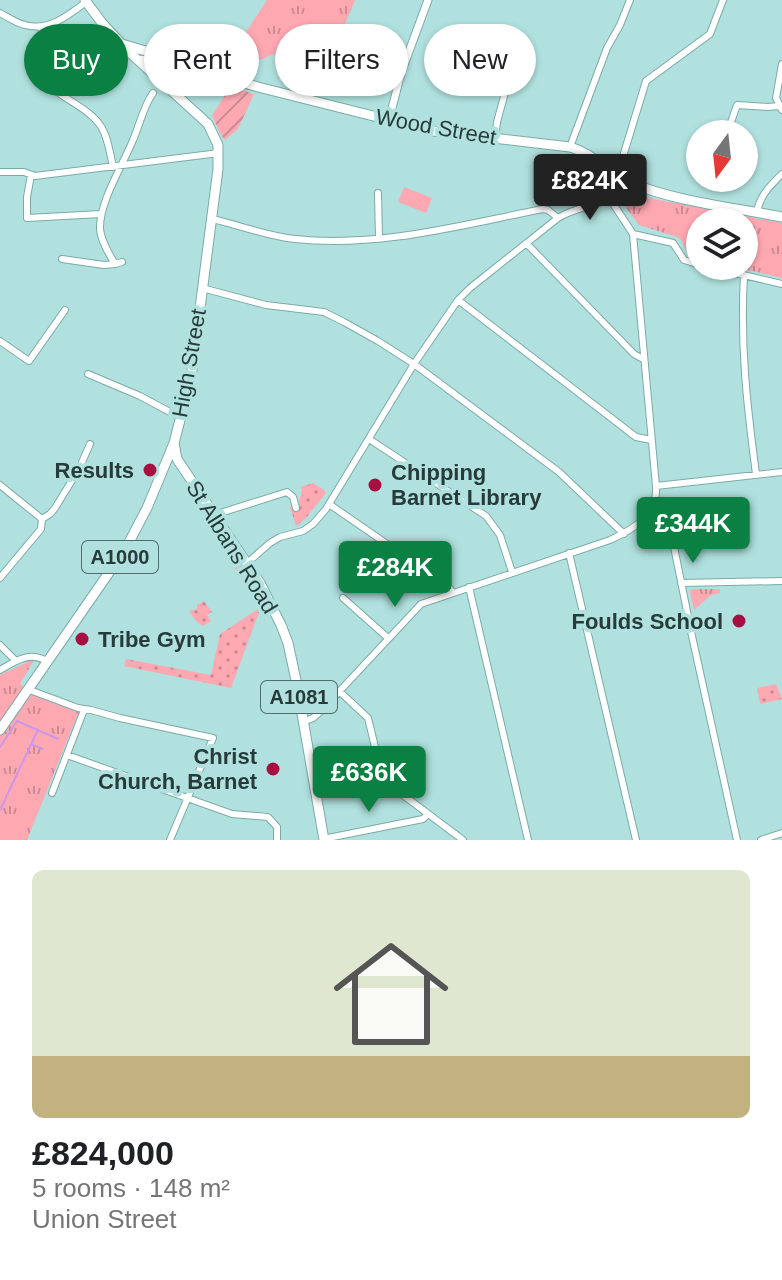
<!DOCTYPE html>
<html lang="en">
<head>
<meta charset="utf-8">
<style>
	:root { --surface:#fff; --page:#f2f2f2; --text:#202124; --muted:#757577; --accent:#0b8043 }
	body { margin:0; font-family:Arial,sans-serif; background:var(--page); color:var(--text); height:100vh; display:flex; flex-direction:column; font-size:30px; white-space:nowrap }
	* { box-sizing:border-box; margin:0 }
	p { font-size:26px; color:var(--muted) }
	.icon { flex:none; width:44px; height:44px; fill:none; stroke:currentColor; stroke-width:2; stroke-linecap:round; stroke-linejoin:round }
	.map { position:relative; height:840px; overflow:hidden }
	.side { display:flex; flex-direction:column; background:var(--surface); flex:1 }
	.side>* { flex:none }
	.top-card { position:absolute; left:24px; top:24px; width:734px; height:72px; display:flex; gap:16px }
	.needle { width:52px; rotate:195deg }
	.fabs { position:absolute; left:686px; top:120px; display:grid; gap:16px }
	.fabs a { display:grid; place-items:center; width:72px; height:72px; border-radius:50%; background:var(--surface); box-shadow:0 2px 6px #0004; font-size:40px }
	.price { position:absolute; translate:-50% -68px; padding:0 18px; border-radius:8px; background:var(--accent); color:#fff; font-size:26px; line-height:52px; filter:drop-shadow(0 2px 4px #0008) }
	.price::after { content:''; position:absolute; left:50%; top:48px; width:24px; height:18px; margin-left:-12px; background:inherit; clip-path:polygon(0 0,100% 0,50% 100%) }
	.price.active { background:#222; color:#fff }
	ul { padding:0; list-style:none }
	li { display:grid; align-content:center; gap:16px; height:424px; padding:0 32px }
	li span { display:grid; place-items:center; height:248px; border-radius:12px; color:#555 }
	li>.icon { margin-inline-start:auto }
	span .icon { width:144px; height:144px; fill:#fffc; stroke-width:1 }
	li b { font-size:34px }
	.chip { padding:0 28px; border-radius:36px; background:var(--surface); box-shadow:0 2px 6px #0004; font-size:28px; line-height:72px }
	.chip.active { background:var(--accent); color:#fff }
	.map>svg:first-child { display:block }
</style>
</head>
<body>
<div class="map">
<svg width="782" height="840" viewBox="0 0 782 840">
	<defs>
		<pattern id="grass-dots" width="8" height="8" patternUnits="userSpaceOnUse" patternTransform="scale(2)"><rect width="8" height="8" fill="#fea8b2"/><path d="M2 2h.1M6 6h.1" fill="none" stroke="#ce8a92" stroke-width="1.8" stroke-linecap="round"/></pattern>
		<pattern id="park-tufts" width="24" height="20" patternUnits="userSpaceOnUse" patternTransform="scale(2)"><rect width="24" height="20" fill="#fea8b2"/><path d="M3 7l-1-3M5 7V3M7 7l1-3M15 17l-1-3M17 17v-4M19 17l1-3" fill="none" stroke="#ce8a92"/></pattern>
		<pattern id="garden-furrows" width="10" height="10" patternUnits="userSpaceOnUse" patternTransform="scale(2)"><rect width="10" height="10" fill="#fea8b2"/><path d="M-1 1l2-2M0 10L10 0M9 11l2-2" fill="none" stroke="#ce8a92"/></pattern>
	</defs>
	<rect width="100%" height="100%" fill="#b0e1de"/>
	<path fill="url(#grass-dots)" d="M313,483L324,490L326,493L305,519L296,526L290,507L298,505L302,491L301,487Z
		M232,564H240L261,597L256,600Z
		M204,601L212,612L207,615L211,621L203,626L197,622L189,611L197,609V605Z
		M261,607L231,688L124,666L126,659L211,675L220,634Z
		M776,684L782,699L760,704L757,688Z"/>
	<path fill="url(#park-tufts)" d="M267,0H355L339,38L335,37L326,63L320,61L316,71L303,68L297,56C292,55 287,53 283,53C262,53 262,71 238,50L244,35Z
		M627,194L782,223V278L731,266H744V222H700V259L689,256L682,241L677,237L639,225L622,202L623,195Z
		M691,589H720V593L711,595L694,610L690,592Z
		M32,660L33,662L20,684L36,696L79,711L27,840H0V675Z"/>
	<path fill="url(#garden-furrows)" d="M226,85L254,94L238,129L225,140L220,133L212,115L224,97Z"/>
	<path fill="#fea8b2" d="M404,187L432,198L426,213L398,202Z"/>
	<g fill="none" stroke-linecap="round" stroke-linejoin="round">
		<path stroke="#ca98e9" stroke-width="2" d="M33,745L43,749
			M0,747L17,721L58,739
			M0,810L38,730"/>
		<g stroke="#7baba8" stroke-width="8">
			<path id="minor" d="M0,13C8,17 16,23 25,25C48,32 69,15 86,2
				M42,26C42,41 35,55 40,70C49,96 85,103 100,125C108,136 110,154 113,167
				M782,64L776,98L782,110
				M729,128L737,105L768,107L779,106
				M495,139L497,122L506,89L502,53L506,34
				M570,147L607,48L620,25L630,0
				M0,172H24L35,176L219,153
				M31,175L27,197V218L101,214
				M378,193L379,238
				M757,212C760,195 770,186 782,174
				M212,219C239,225 267,236 295,239C379,248 461,225 543,209L548,210L558,218
				M633,234L673,243L684,260L700,265
				M527,244L634,354L643,359
				M62,259L104,265L115,264
				M122,262L115,264C109,254 101,241 100,229C99,202 123,165 133,140C140,124 143,107 153,93
				M705,266L782,284
				M744,275C740,345 747,406 756,474
				M202,288L266,305L324,312L344,322L378,341L414,364L559,472L624,534
				M458,300L636,437L651,440
				M0,341L29,361L65,310
				M88,374L140,396L181,418
				M369,439L486,516L500,535L512,572
				M0,485L42,519
				M656,486L782,472
				M329,504L448,586L452,592
				M650,513L667,524L671,532L692,636L737,840
				M214,515L287,492L293,497L296,508
				M42,519L50,514L55,508L79,469L90,444
				M569,553L636,840
				M247,563L270,543L280,537L303,531L313,524L326,509L414,364L458,300L470,288L558,218C574,208 593,206 610,199
				M0,578L41,529L42,519
				M681,583L782,581
				M469,587L528,840
				M343,598L388,638
				M0,645L16,661
				M0,670C15,661 30,651 46,661
				M27,689L78,708L91,710L120,718L213,738L170,840
				M339,691L368,718L383,780L463,840
				M303,722L313,718L320,712L421,604L610,540C634,529 658,515 656,486L633,234L610,199L646,81L710,34L723,0
				M67,755L232,814L268,817L277,827V840
				M52,793L84,710
				M323,839L423,819L428,814
				M761,840L782,833"/>
		</g>
		<g stroke="#7baba8" stroke-width="9">
			<path id="tertiary" d="M389,120L401,73L428,0"/>
		</g>
		<g stroke="#7baba8" stroke-width="11">
			<path id="primary" d="M122,44L172,59
				M138,60L184,65L258,87L433,131L570,147C595,154 606,173 628,182C677,202 731,207 782,217
				M174,443L177,459L185,471L260,583L281,625L288,643L297,685L324,840
				M0,730L126,548L147,508L174,443L191,378L218,169V145L208,124L128,51L102,23L85,0"/>
		</g>
		<use href="#minor" stroke="#fff" stroke-width="6"/>
		<use href="#tertiary" stroke="#fff" stroke-width="7"/>
		<use href="#primary" stroke="#fff" stroke-width="9"/>
	</g>
	<g fill="#a70f40" stroke="#b0e1de" stroke-width="3">
		<circle cx="150" cy="470" r="8"/>
		<circle cx="375" cy="485" r="8"/>
		<circle cx="739" cy="621" r="8"/>
		<circle cx="82" cy="639" r="8"/>
		<circle cx="273" cy="769" r="8"/>
	</g>
	<g text-anchor="middle" dominant-baseline="central" stroke-width="8" stroke-linejoin="round" paint-order="stroke">
		<g fill="#b0e1de" stroke="#506d6b" stroke-width="2">
			<rect x="82" y="541" width="76" height="32" rx="6"/>
			<rect x="261" y="681" width="76" height="32" rx="6"/>
		</g>
		<g font-size="20" font-weight="bold" fill="#273b3a">
			<text x="120" y="557">A1000</text>
			<text x="299" y="697">A1081</text>
		</g>
		<g font-size="22" fill="#273b3a" stroke="#b0e1de">
			<text transform="translate(436 127) rotate(10)">Wood Street</text>
			<text transform="translate(189 363) rotate(-80)">High Street</text>
			<text transform="translate(232 547) rotate(58)">St Albans Road</text>
		</g>
		<g font-size="22" font-weight="bold" fill="#273b3a" stroke="#b0e1de" text-anchor="end">
			<text x="134" y="470">Results</text>
			<text x="391" y="472" text-anchor="start">Chipping<tspan x="391" dy="25">Barnet Library</tspan></text>
			<text x="723" y="621">Foulds School</text>
			<text x="98" y="639" text-anchor="start">Tribe Gym</text>
			<text x="257" y="756">Christ<tspan x="257" dy="25">Church, Barnet</tspan></text>
		</g>
	</g>
</svg>
<div class="fabs">
<a><svg class="needle" viewBox="-14 -14 28 28"><path d="M0-13l5 13h-10z" fill="#e53935"/><path d="M0 13l5-13h-10z" fill="#757577"/></svg></a>
<a><svg class="icon" aria-label="layers" viewBox="0 0 24 24"><path d="M12 4l9 5-9 5-9-5zM3 14l9 5 9-5"/></svg></a>
</div>
<b class="price active" style="left:590px;top:222px">£824K</b>
<b class="price" style="left:693px;top:565px">£344K</b>
<b class="price" style="left:395px;top:609px">£284K</b>
<b class="price" style="left:369px;top:814px">£636K</b>
<div class="top-card">
<a class="chip active">Buy</a>
<a class="chip">Rent</a>
<a class="chip">Filters</a>
<a class="chip">New</a>
</div>
</div>
<section class="side">
<ul>
<li><span style="background:linear-gradient(#dfe7d0 75%,#c2b280 0)"><svg class="icon" aria-label="home" viewBox="0 0 24 24"><path d="M3 11l9-7 9 7M6 9v11h12V9"/></svg></span><div><b>£824,000</b><p>5 rooms · 148 m²</p><p>Union Street</p></div></li>
</ul>
</section>
</body>
</html>
